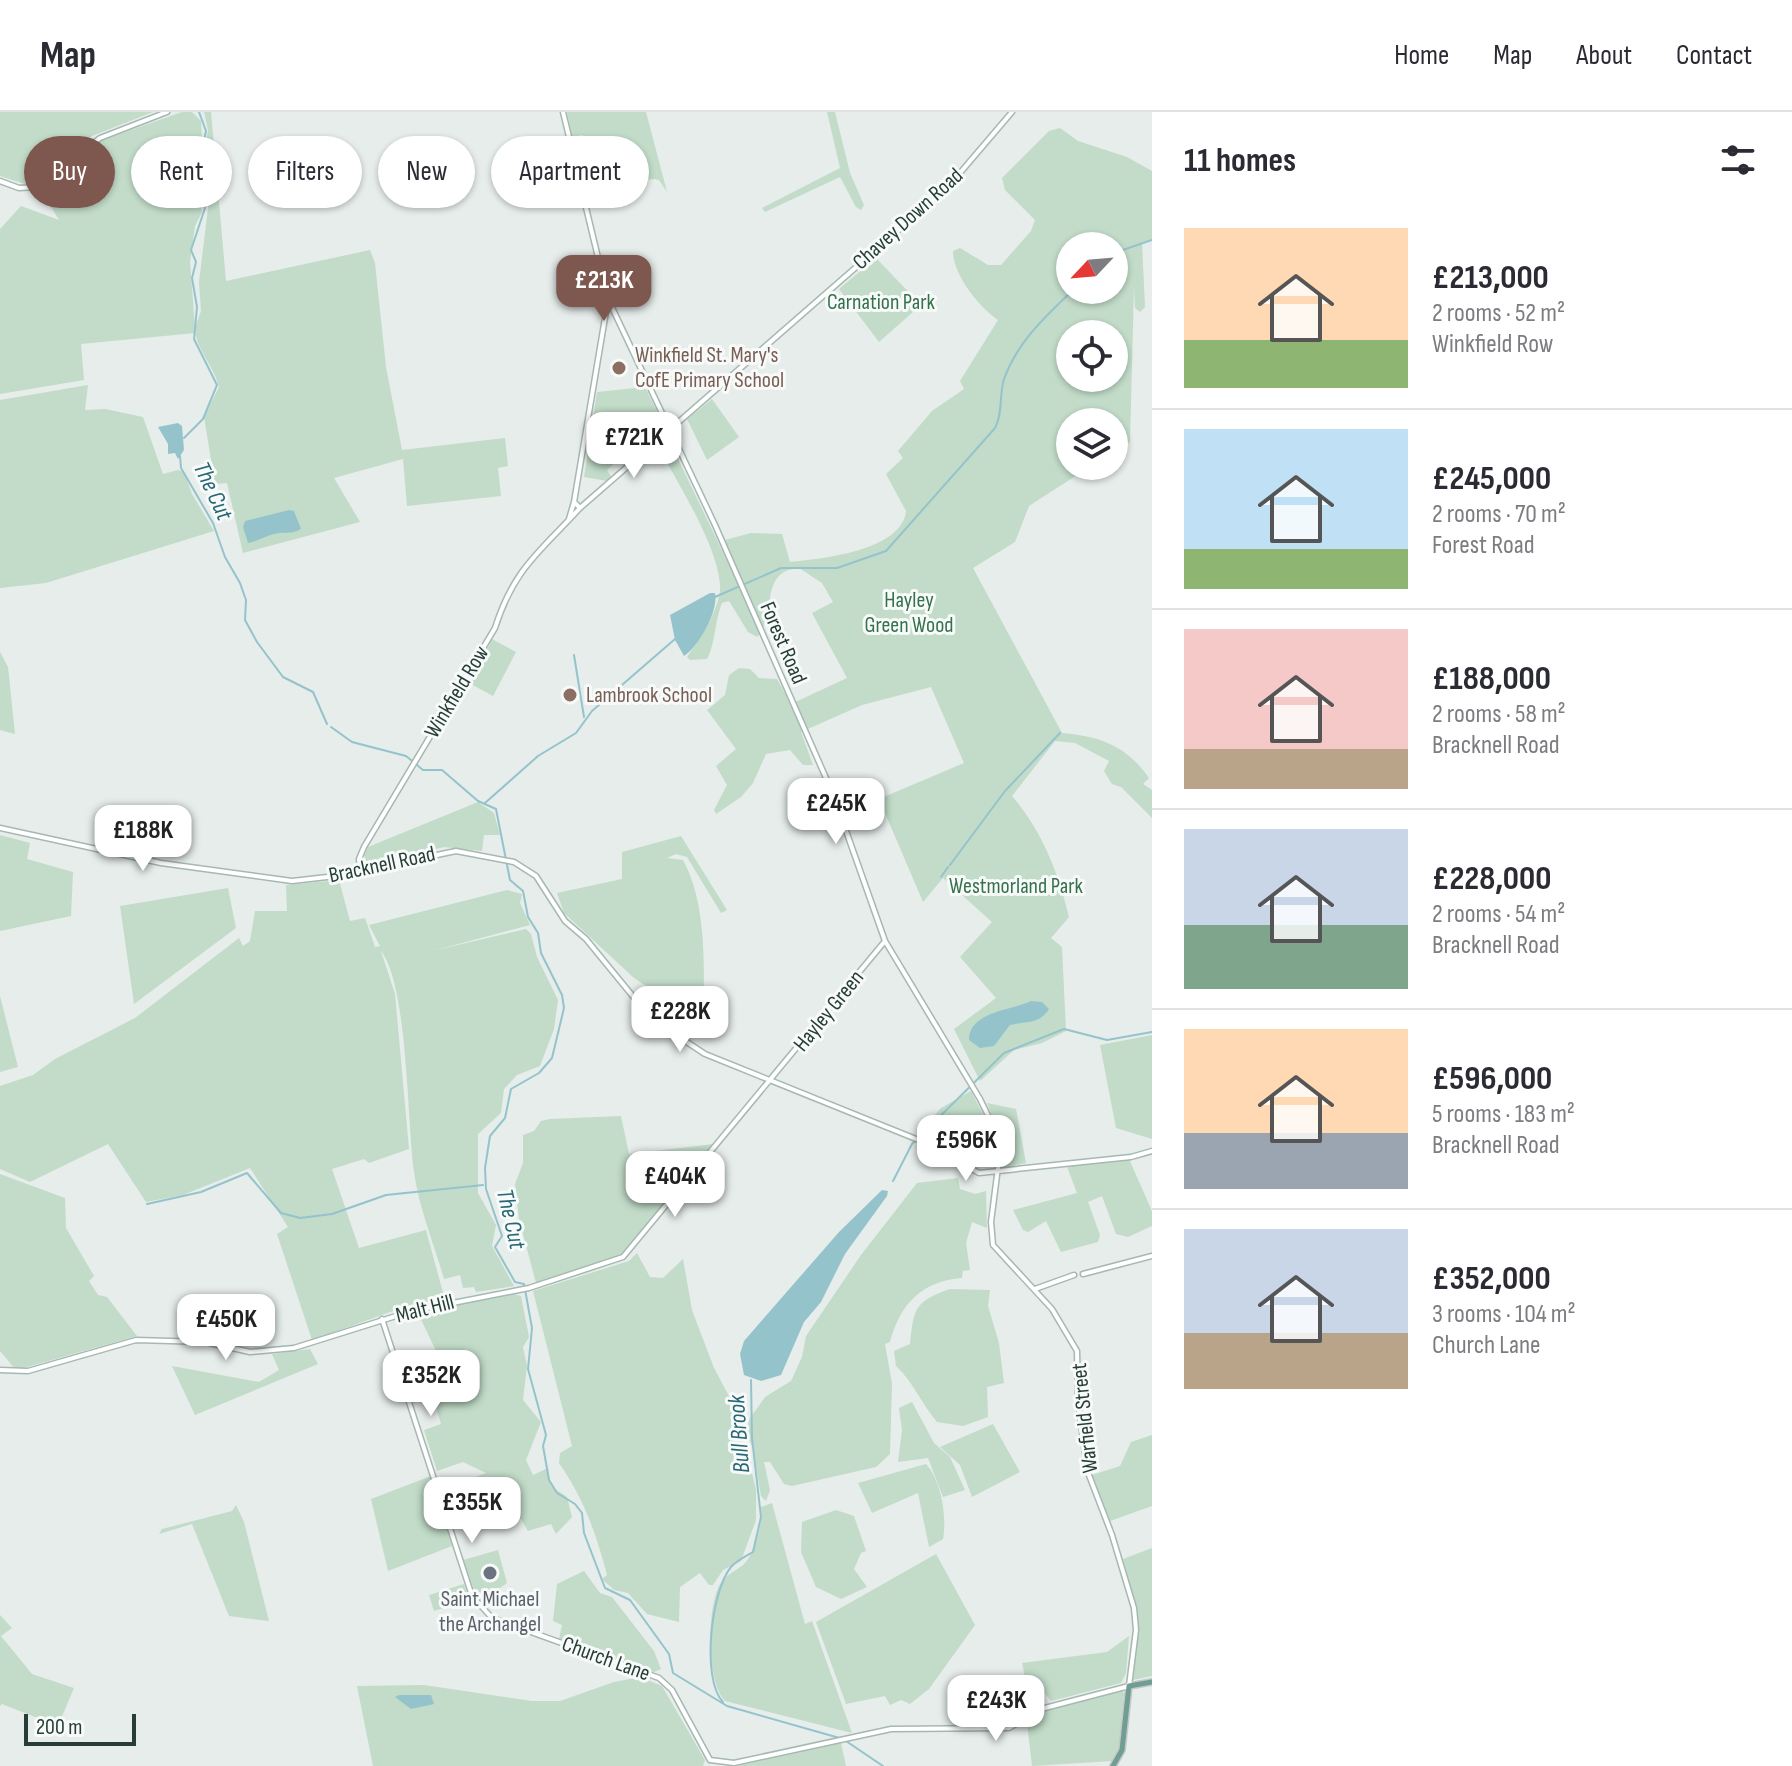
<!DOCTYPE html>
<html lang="en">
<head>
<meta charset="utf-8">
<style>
	:root { --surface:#fff; --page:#f2f2f3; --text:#2b2b33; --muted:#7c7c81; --line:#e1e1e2; --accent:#7e574e }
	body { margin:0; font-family:"Sofia Sans Condensed",sans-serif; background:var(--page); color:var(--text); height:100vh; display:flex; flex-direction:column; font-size:30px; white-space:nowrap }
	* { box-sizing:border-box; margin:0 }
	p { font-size:26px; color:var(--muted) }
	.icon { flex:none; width:44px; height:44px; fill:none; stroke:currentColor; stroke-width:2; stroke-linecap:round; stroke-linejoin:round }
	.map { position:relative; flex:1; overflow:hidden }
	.drawer { display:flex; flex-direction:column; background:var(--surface); width:640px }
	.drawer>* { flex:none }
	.banner { position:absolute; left:24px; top:24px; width:760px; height:72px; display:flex; gap:16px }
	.needle { width:52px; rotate:244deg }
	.controls { position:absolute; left:1056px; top:120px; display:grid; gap:16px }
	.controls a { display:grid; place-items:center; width:72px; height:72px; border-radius:50%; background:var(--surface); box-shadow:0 2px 6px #0004; font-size:40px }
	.scale { position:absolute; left:24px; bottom:20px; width:112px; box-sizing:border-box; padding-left:8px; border:4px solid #273e38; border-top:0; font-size:22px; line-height:28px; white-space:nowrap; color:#273e38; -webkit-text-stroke:6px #f7faf8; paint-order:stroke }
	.price { position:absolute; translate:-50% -68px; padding:0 18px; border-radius:16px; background:#fff; color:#222; font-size:26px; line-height:52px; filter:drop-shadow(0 2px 4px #0008) }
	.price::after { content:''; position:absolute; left:50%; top:48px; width:24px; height:18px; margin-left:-12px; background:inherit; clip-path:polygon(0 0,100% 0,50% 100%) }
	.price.current { background:var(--accent); color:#fff }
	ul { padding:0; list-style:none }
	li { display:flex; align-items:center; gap:24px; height:200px; padding:0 32px }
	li+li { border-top:2px solid var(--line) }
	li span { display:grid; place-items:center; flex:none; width:224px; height:160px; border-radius:0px; color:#555 }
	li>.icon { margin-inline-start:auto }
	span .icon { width:96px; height:96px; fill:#fffc; stroke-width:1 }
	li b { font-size:34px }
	h2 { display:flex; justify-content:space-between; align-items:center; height:96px; padding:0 32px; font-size:34px }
	.chip { padding:0 28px; border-radius:36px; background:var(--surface); box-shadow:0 2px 6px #0004; font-size:28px; line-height:72px }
	.chip.current { background:var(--accent); color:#fff }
	header { display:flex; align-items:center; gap:48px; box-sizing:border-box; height:112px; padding:0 40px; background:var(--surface); border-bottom:2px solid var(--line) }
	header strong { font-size:38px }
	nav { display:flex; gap:44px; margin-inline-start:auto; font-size:28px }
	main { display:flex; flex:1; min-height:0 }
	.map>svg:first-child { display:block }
</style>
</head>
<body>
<header>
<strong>Map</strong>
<nav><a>Home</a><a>Map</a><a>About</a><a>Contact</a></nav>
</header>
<main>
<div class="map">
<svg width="1152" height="1654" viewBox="0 0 1152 1654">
	<rect width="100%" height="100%" fill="#e6edea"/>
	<path fill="#c2dcc9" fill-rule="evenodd" d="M0,0H153L92,24L40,72H25L0,64Z
		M182,0H192L201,9L202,29L193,52L202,100L195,114L190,150L195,216L201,199L199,170L209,88L201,61L208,18L204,0H211L226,169L370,138L375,151L386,255L402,338L505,326L508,354L498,356L501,384L407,394L403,347L334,366L360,410L243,441L227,371L215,372L204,305L219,275C214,255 199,240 195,221L81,232L84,268L0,282V117L21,94L59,108L42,80L97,30Z
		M567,0H646L667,80L659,68L654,67L583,74L580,61L592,58L583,23L572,25Z
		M827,0H835L850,61L864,93L861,98L856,95L840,65L765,100L762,96L840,56Z
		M1060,16L1078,29L1127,45L1152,59V129L1142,130L1145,195L1140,200L1135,196L1134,175L1130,330L1114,338V310H1070V354L1088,356L1029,394L1015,430L973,456L1062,621C1099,624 1127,634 1149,666L1143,672L1152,678V706L1121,675L1112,672L1104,659L1109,649L1075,631L1055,629L1012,684C1042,719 1058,760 1069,805L1051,826L1062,835L1066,919L1042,931L1014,938L980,969L954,917L996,886L960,845L992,810L943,766L923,790L879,687L964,651L931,575L862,593L801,620L813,653H803L790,638L766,642L753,671L741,685L716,702L714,698L727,673L716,654L736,637L707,598L725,583L729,563L739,556L750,557L759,566L777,567L791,592L847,566L812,501L833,490L822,471L799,456C758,459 778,503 757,525L748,520L729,489L722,491C715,508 715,533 707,547L690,548L687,545C699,527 722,495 720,472C716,430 679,374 659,336L669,328L728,451L733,448L725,428L751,421L782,422L790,450C820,447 902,439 906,399L886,362L903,346L898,339L932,299L964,277L960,269L998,208C979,195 953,163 953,139L960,136L988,153H1001L1031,119L1035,108L1005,78L1002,66L1049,19ZM1070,134H1114V178H1070ZM1070,222H1114V266H1070Z
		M876,146L921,193L879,230L839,177Z
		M88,273L85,298L105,297L143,305L163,362L178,358L184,360L192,382L214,419L46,471L0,476V288Z
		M645,275L666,318L643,339L637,332L607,358L612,366L607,369L584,365L597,280Z
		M712,287L739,325L707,348L687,307Z
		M492,527L516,540L493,584L469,571Z
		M0,540L8,555L15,622L0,618Z
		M478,690L494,701L500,723H484L482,739L444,735L368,753L364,743L368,735Z
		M0,723L30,731L27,747L73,760L71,804L0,819Z
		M681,724L727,798L721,801L687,745L676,742L667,746L683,748C704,787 704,837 704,881L658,882L634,866L564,801L557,781L622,767V740Z
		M339,768L350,809L365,806L375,835L380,834L369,813L507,778L522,782L520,791L530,813L436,838L526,817L531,822L537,845L558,888L554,917L540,954L517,963L504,977L501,1001L478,1022V1081L496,1113L492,1134L514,1174L476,1180L474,1175L463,1176L460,1163L444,1167C434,1132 419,1096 414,1060C407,1009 408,873 381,839L395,882L409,1037L369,1051L364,1047L332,1057L359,1136L426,1118L445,1188L393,1199L312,1228L277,1122L288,1115L250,1056L183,1083L146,1090L108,1032L30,1070L0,1057V974L33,963L55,947L135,906L239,826L243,834L250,829L255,799H287L286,773Z
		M228,776L236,816L134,892L120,794Z
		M0,884L18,955L0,960Z
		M1152,923V1027L1116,1016L1100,933Z
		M971,979L993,1022L965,1050L922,1018L941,996Z
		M987,991L1016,997L1026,1051L1000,1057L1003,1030Z
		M621,1004L629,1042L714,1032L624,1142L536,1171L519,1107L515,1072L523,1051V1023L534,1019L541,1009L550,1007Z
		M1129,1047L1152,1099V1114L1128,1125L1116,1122L1102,1084L1088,1090L1100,1123L1098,1130L1061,1140L1046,1109L1028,1120L1023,1118L1013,1098L1077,1081L1066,1052Z
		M0,1062L65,1086L66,1116L94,1164L89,1169L98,1183L107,1185L137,1224L16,1258L0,1239Z
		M958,1066L960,1077L975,1082L986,1079L987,1116L972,1110L966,1131L970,1158L963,1159L962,1166C922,1169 900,1192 890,1230L885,1232L892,1272L890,1342L876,1355L792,1374L784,1372L770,1350H764L770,1378L766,1389L761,1384L753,1337L746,1319L750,1306L765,1285L791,1269L802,1245L806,1224L861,1143L917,1071Z
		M637,1141L650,1165L663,1166L683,1147L692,1198L714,1256L730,1286L738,1290L744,1302L743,1323L756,1378V1408L741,1449L723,1458L713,1473H709L700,1461L680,1475L679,1510L647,1502L628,1481L614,1478L602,1467L607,1463C596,1421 584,1387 559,1351L560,1341L572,1334L533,1179L629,1149Z
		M950,1177L990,1178L988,1194L999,1231L1004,1271L987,1275L988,1305L963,1314L937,1310C921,1291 914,1271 896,1254L894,1239L910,1232C914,1196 914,1190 950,1177Z
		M513,1182L521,1184L529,1225L523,1235L527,1254L523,1288L541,1310L526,1348L533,1363L548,1356L551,1374L567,1385L572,1405L556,1422L551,1412L528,1419L519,1404C496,1398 475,1401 453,1409L442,1378L486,1361L463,1350L437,1359L424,1318L441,1312L433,1286L414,1291L405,1262L429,1254L436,1239L418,1201Z
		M310,1237L318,1252L195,1303L172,1254L259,1270L279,1258L272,1242Z
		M912,1290L934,1331L950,1345L965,1378L943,1385L928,1346L898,1350L902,1318L899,1296Z
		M993,1312L1020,1360L972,1385L960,1353L940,1335Z
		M1152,1323V1394L1110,1409L1092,1363L1120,1354L1131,1330Z
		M926,1352C942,1369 947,1407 943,1427L929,1435L918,1381L872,1401L858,1371Z
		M431,1364L452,1434L388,1459L371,1387Z
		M772,1391L805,1512L812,1509L852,1621L725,1589C706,1569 707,1498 719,1474C725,1463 734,1460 743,1453C755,1442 763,1411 761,1395Z
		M236,1393L244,1410L269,1509L229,1504L192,1412L159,1422L162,1417L232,1399Z
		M836,1398L854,1404L866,1439L861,1441L854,1457L867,1475L841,1487L816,1475L801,1440L802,1410Z
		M1152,1436V1564L1133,1568L1137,1497L1123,1447Z
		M498,1438L507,1471L479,1491L463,1448Z
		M936,1442L975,1513L929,1577L910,1592L901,1588L890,1593L885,1584L846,1592L816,1510Z
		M584,1459L600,1481L612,1485L654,1539L661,1557L652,1561L559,1527L562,1513L553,1509L557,1472Z
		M464,1472L469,1488L434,1499L429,1483Z
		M0,1503L12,1516L1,1524L32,1562L74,1576L58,1614L2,1592L0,1594Z
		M1129,1524L1126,1561L1121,1571L1051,1589L1043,1579H1028L1022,1551L1107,1540Z
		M640,1565L662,1574L705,1648L703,1654H373L357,1574L424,1573L532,1589H560L614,1570Z
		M1121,1578L1124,1581L1119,1635L1112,1649L1032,1654L1026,1603Z
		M841,1631L846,1654H736Z"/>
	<path fill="#95c3cc" d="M178,311L182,314L184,338L178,347L175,341L168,342V332L158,315Z
		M289,398L294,399L301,417C291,423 285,419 274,422C265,424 258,429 248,431L243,415L245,409Z
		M710,481H715C719,498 699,534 684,544L675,528L670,503Z
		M1031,889L1042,890L1049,897C1039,913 1025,909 1010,913L994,934L980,936L969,928C969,899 1013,898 1031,889Z
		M882,1078L888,1079L887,1084L845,1142L821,1190L804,1210L781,1263L761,1269L744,1263L740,1242L744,1229L839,1120Z
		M399,1583H431L434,1592L411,1597L395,1585Z"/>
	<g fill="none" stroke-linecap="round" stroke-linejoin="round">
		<path stroke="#95c3cc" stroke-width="2" d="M1114,141L1152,128
			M184,326L203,307L217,273L194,227L197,195L192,166L196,150L191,138L205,96L195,71L206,19L199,0
			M180,344L181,356L213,411L225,445L240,471L246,488L245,508L257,530L283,565L313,580L327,612
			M715,485L781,456H837L886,439L995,316C1003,302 999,283 1004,267C1018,229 1045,205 1073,178
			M574,543L584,605
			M331,615L352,630L406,644L423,658H442L478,689L496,697L510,768L523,779L528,805L538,821L541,841L562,883L564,896L552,946L539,961L511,977L505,1006L490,1024L485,1056L486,1077L502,1124L495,1135L515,1170L524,1172L532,1216L528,1257L546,1323L543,1334L549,1368L557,1381L575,1392L582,1401L584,1421L605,1476L630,1488L669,1542L673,1561L727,1594L843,1627L883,1654
			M485,691L538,644L576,621L592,599L675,527
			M950,753L1005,679L1060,621
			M941,765L948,755
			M893,1069L912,1032L1004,941L1064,917L1107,928L1152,920
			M147,1092L201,1080L247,1061L281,1101L300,1106L332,1102L386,1083L483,1073
			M723,1590C701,1567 711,1479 731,1455C736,1449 746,1444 753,1440L761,1405L752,1326L751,1268"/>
		<g stroke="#a6b8b2" stroke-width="7">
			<path id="secondary" d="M563,0L608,187L715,413L833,682L885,829L980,987L997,1022L1000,1040L991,1110L993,1133L1052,1197L1077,1239L1078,1288L1087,1358L1112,1423L1134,1496L1136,1518L1129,1574L1041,1597L1009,1616L891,1617L734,1651L710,1648
				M0,69L19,76L37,75L100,26L167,0
				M580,396L574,390L608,188
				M569,407L574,390
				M0,716L161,751L292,769L336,764L456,739L514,750L536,764L565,809L586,827L640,893L670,919L705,942L926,1031L979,1061L1131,1045L1152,1039
				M360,759L359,747L364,735L495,516C514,456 540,440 580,396L948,75L1012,0
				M1083,1162L1152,1144
				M1035,1177L1074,1163
				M382,1207L472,1484L492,1506L659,1566L672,1578L710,1648
				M0,1258L28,1259L136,1228L205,1230L250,1240L294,1236L412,1199L529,1176L623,1145L885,829"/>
		</g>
		<g stroke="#c3c9c7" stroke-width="8">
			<path id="primary" d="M1113,1654L1122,1638L1129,1574L1152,1570"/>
		</g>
		<use href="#secondary" stroke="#fff" stroke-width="4"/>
		<use href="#primary" stroke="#709e92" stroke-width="5"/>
	</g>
	<g fill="#8d6e63" stroke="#f7faf8" stroke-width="3">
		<circle cx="619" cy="256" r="8"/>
		<circle cx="570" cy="583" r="8"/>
	</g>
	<circle fill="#6b7280" stroke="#f7faf8" stroke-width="3" cx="490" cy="1461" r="8"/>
	<g text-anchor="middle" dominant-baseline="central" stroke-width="6" stroke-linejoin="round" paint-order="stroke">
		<g font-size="22" fill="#273e38" stroke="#f7faf8">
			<text transform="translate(908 107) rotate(-42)">Chavey Down Road</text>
			<text transform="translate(783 531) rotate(67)">Forest Road</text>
			<text transform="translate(457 580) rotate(-59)">Winkfield Row</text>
			<text transform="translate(382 753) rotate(-12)">Bracknell Road</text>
			<text transform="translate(829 899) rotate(-51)">Hayley Green</text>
			<text transform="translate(425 1197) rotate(-14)">Malt Hill</text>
			<text transform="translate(1085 1306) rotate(-96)">Warfield Street</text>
			<text transform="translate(606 1547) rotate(20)">Church Lane</text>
		</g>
		<g font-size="22" fill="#35714d" stroke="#f7faf8">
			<text x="881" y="190">Carnation Park</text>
			<text x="909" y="488">Hayley<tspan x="909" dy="25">Green Wood</tspan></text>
			<text x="1016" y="774">Westmorland Park</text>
		</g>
		<g font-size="22" fill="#785e54" stroke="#f7faf8" text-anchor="start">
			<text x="635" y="243">Winkfield St. Mary's<tspan x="635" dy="25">CofE Primary School</tspan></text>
			<text x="586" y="583">Lambrook School</text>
		</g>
		<g font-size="22" fill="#5b616d" stroke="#f7faf8">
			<text x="490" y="1487">Saint Michael<tspan x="490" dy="25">the Archangel</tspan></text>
		</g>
		<g font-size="24" font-style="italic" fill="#276674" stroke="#f7faf8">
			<text transform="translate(213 379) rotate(65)">The Cut</text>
			<text transform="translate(511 1107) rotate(77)">The Cut</text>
			<text transform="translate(739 1322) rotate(-94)">Bull Brook</text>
		</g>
	</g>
</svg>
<div class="controls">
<a><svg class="needle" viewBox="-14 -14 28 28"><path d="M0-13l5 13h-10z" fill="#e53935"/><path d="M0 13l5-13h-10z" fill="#7c7c81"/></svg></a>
<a><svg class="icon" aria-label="locate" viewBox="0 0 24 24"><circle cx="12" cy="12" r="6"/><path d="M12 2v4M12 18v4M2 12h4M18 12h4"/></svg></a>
<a><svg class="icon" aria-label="layers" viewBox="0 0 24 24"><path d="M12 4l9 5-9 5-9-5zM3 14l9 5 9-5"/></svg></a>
</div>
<div class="scale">200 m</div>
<b class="price current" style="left:604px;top:211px">£213K</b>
<b class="price" style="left:634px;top:368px">£721K</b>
<b class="price" style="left:836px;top:734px">£245K</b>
<b class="price" style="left:143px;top:761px">£188K</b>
<b class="price" style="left:680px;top:942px">£228K</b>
<b class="price" style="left:966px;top:1071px">£596K</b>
<b class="price" style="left:675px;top:1107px">£404K</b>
<b class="price" style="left:226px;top:1250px">£450K</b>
<b class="price" style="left:431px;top:1306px">£352K</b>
<b class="price" style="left:472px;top:1433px">£355K</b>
<b class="price" style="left:996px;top:1631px">£243K</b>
<div class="banner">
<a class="chip current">Buy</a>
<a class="chip">Rent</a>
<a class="chip">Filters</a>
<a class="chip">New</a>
<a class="chip">Apartment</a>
</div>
</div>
<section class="drawer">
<h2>11 homes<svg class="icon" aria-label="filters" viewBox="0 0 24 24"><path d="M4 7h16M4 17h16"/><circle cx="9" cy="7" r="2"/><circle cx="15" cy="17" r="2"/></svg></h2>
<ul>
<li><span style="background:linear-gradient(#ffd9b3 70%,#8fb573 0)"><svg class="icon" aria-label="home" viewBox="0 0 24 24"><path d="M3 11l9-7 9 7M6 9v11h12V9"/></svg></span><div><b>£213,000</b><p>2 rooms · 52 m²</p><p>Winkfield Row</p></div></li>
<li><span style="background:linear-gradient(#bfe0f5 75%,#8fb573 0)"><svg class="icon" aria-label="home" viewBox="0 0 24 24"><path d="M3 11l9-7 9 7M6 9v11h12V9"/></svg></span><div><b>£245,000</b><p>2 rooms · 70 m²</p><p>Forest Road</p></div></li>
<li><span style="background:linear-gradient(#f6c9c9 75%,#b9a48a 0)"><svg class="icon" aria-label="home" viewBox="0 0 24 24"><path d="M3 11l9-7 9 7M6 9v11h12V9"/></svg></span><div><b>£188,000</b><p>2 rooms · 58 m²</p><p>Bracknell Road</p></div></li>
<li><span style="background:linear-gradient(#c9d6e8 60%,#7fa58c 0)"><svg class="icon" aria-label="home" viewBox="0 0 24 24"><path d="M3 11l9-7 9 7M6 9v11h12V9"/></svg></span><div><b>£228,000</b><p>2 rooms · 54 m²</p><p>Bracknell Road</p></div></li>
<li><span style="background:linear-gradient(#ffd9b3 65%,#9aa5b1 0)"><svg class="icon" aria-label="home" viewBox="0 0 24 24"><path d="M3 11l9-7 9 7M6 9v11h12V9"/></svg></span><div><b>£596,000</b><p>5 rooms · 183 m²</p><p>Bracknell Road</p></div></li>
<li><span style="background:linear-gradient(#c9d6e8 65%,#b9a48a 0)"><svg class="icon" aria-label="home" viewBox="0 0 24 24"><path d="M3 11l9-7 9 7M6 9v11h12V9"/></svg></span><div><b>£352,000</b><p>3 rooms · 104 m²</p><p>Church Lane</p></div></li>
</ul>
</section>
</main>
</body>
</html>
